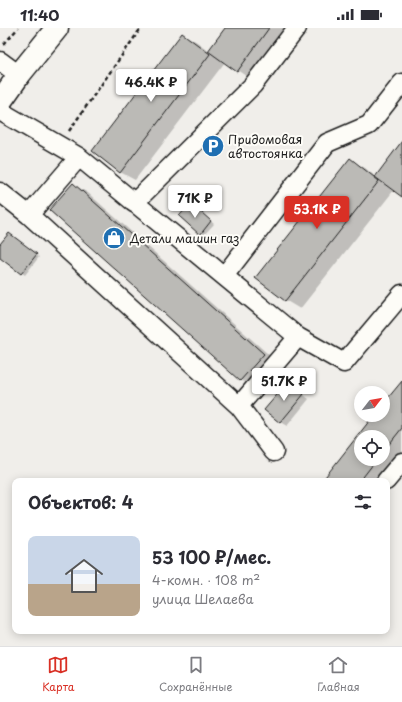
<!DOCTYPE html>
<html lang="ru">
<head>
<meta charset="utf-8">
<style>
	:root { --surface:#fff; --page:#f7f7f7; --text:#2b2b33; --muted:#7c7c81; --line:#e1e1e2; --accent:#d93025 }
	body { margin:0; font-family:"Playpen Sans",sans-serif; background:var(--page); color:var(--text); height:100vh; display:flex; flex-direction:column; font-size:15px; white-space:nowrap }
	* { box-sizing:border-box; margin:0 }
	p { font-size:13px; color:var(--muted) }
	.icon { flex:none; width:22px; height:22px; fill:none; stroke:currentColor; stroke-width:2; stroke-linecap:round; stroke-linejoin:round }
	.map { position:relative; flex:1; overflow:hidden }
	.drawer { position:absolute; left:12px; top:450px; width:378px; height:156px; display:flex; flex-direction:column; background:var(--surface); border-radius:8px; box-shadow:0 2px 10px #0003 }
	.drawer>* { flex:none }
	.needle { width:26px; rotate:59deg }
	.buttons { position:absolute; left:354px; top:358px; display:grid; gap:8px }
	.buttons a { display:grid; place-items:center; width:36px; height:36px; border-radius:50%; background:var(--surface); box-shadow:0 2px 10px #0003; font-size:20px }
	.price { position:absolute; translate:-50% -34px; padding:0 9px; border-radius:4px; background:#fff; color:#222; font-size:13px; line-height:26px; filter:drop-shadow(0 1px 2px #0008) }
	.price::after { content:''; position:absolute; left:50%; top:24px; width:12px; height:9px; margin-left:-6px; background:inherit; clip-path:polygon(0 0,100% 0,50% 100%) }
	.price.selected { background:var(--accent); color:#fff }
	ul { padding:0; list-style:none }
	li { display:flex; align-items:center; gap:12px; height:100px; padding:0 16px }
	li span { display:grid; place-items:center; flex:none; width:112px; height:80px; border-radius:8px; color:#555 }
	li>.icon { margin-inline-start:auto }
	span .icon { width:48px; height:48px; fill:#fffc; stroke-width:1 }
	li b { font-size:17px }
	h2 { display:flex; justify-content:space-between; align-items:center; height:48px; padding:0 16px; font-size:17px }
	.status { display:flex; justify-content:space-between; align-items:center; height:28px; padding:0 20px; background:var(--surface); direction:ltr }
	.status svg { height:11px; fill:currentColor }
	.dock { display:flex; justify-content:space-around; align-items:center; height:56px; border-top:1px solid var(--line); background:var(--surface); font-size:11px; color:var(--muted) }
	.dock a { display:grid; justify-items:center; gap:2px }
	.dock .selected { color:var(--accent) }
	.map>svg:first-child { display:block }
</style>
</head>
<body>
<div class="status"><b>11:40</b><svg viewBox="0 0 49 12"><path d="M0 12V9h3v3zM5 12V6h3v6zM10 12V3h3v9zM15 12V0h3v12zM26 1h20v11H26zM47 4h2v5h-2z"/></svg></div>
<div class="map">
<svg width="402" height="618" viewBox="0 0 402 618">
	<rect width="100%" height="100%" fill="#f0eeea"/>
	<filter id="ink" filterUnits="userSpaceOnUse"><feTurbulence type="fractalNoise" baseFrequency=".025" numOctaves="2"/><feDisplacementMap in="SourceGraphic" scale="8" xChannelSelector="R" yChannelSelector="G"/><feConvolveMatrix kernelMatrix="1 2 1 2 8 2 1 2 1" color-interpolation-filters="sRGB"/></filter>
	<g filter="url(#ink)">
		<path fill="#0003" fill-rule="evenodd" d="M226,0H290L252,52L225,34L135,152L120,144L183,6L197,14L209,23Z
			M402,115V168L394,162L300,281L285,272L350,132L365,140L376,149Z
			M73,156L88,165L278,335L255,361L241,352Z
			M194,178L214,196L203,208L200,206Z
			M12,208L39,229L25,247L0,229V218Z
			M402,354V427L381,453H323L376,387H383V378ZM361,409H383V431H361Z
			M288,355L309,371L287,398L280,394Z"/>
		<path fill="#bbbab6" stroke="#1c1c1c" d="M225,0H269L237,44L208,23Z
			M182,5L210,26L120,145L92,123Z
			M402,113V169L375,149Z
			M350,130L379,153L285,273L255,250Z
			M73,155L264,326L240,353L49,182Z
			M191,175L211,193L200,207L179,188Z
			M9,205L37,226L21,246L0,230V216Z
			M402,353V400L383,424V409H361V431H377L360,453H322L374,387H383V376Z
			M288,354L304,366L280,395L264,382Z"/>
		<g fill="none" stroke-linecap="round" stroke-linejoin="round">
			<g stroke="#1c1c1c" stroke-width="21">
				<path id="minor" d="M0,33L19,47
					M0,83L79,129L298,309L344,335L402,266
					M0,164L29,187L239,378L298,309
					M134,175L253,57L297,0
					M29,187L79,129
					M224,248L327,115L369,97L402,55
					M239,378L274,424
					M386,453L402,434"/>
			</g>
			<g stroke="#1c1c1c" stroke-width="25">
				<path id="major" d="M0,74L19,47L57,0"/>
			</g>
			<path stroke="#1c1c1c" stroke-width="2.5" stroke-dasharray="4 3" stroke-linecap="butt" d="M4,16L18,0
				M69,103L141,0"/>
			<use href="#minor" stroke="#fdfcf7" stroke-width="18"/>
			<use href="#major" stroke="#fdfcf7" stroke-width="22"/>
		</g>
	</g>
	<defs>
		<g id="parking-disc" transform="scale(1.15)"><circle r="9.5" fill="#1f6fb2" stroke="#fdfcf7"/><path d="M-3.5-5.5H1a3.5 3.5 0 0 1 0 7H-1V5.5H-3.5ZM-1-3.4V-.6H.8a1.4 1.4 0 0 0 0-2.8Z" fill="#fff"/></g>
		<g id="shop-disc" transform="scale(1.15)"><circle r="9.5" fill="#1f6fb2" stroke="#fdfcf7"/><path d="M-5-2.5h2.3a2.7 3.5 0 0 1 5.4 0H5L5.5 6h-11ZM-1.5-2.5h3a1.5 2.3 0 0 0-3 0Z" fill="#fff"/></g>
	</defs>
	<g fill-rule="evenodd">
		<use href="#parking-disc" x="213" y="118"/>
		<use href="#shop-disc" x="114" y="210"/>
	</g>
	<g text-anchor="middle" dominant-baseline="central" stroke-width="4" stroke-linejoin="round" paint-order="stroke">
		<g font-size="12" fill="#1c1c1c" stroke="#fdfcf7" text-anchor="start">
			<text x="228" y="111">Придомовая<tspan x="228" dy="14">автостоянка</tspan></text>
			<text x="130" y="210">Детали машин газ</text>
		</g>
	</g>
</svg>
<div class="buttons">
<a><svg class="needle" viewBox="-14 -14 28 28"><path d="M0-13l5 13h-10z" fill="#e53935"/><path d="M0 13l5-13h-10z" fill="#7c7c81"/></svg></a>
<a><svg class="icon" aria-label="locate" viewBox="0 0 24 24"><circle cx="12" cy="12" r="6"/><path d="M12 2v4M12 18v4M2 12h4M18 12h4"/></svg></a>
</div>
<b class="price" style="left:151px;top:75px">46.4K ₽</b>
<b class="price" style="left:195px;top:191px">71K ₽</b>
<b class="price selected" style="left:317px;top:202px">53.1K ₽</b>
<b class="price" style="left:284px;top:374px">51.7K ₽</b>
<section class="drawer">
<h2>Объектов: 4<svg class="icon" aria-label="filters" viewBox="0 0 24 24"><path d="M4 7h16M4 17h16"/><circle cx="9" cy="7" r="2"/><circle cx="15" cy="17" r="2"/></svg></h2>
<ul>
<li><span style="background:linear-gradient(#c9d6e8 60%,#b9a48a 0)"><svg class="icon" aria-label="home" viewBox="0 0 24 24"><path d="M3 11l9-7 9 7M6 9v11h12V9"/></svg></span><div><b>53 100 ₽/мес.</b><p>4-комн. · 108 m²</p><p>улица Шелаева</p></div></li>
</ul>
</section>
</div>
<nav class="dock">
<a class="selected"><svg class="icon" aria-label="map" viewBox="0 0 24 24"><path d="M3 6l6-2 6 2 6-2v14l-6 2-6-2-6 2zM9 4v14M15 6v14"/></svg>Карта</a>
<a><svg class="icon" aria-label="saved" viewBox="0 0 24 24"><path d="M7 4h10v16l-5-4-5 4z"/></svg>Сохранённые</a>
<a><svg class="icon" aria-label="home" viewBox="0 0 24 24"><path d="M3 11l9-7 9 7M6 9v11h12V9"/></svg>Главная</a>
</nav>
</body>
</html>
